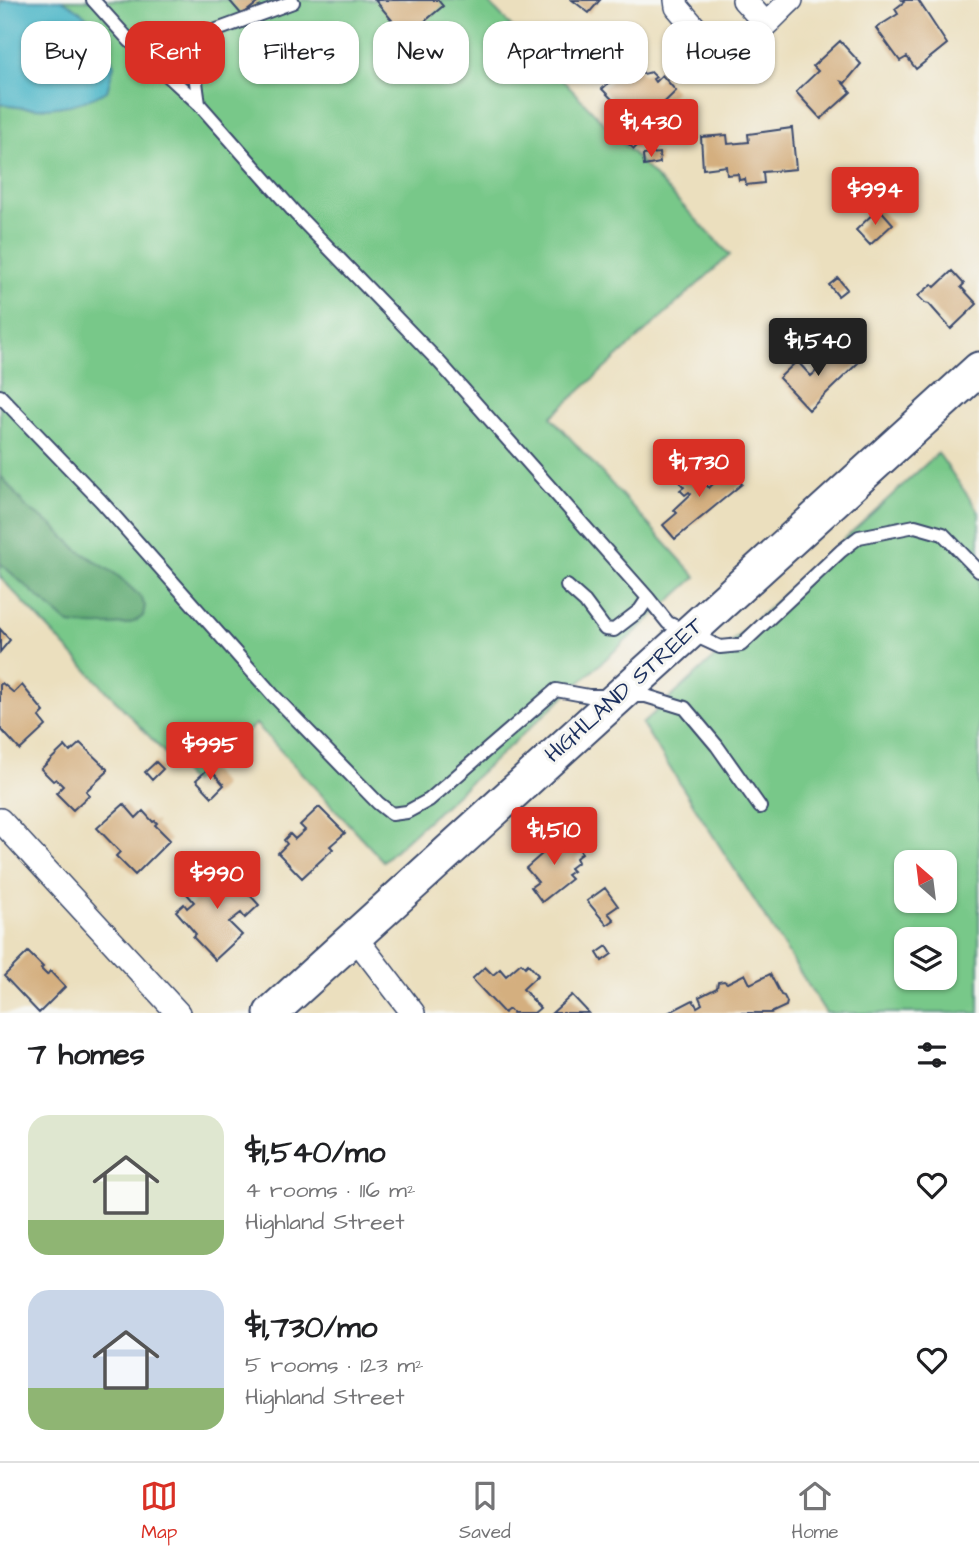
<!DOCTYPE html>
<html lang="en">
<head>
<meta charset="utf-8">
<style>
	:root { --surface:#fff; --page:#f2f2f2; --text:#202124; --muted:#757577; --line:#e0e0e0; --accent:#d93025 }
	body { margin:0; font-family:"Architects Daughter",sans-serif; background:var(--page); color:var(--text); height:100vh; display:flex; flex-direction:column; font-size:26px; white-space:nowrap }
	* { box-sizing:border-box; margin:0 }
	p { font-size:23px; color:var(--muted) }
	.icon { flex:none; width:38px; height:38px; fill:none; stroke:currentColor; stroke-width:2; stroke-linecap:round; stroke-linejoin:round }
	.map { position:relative; height:1013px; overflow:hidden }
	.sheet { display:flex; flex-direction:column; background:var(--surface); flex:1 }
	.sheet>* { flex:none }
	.banner { position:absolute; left:21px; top:21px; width:938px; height:63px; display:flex; gap:14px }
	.needle { width:46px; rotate:332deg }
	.tools { position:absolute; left:894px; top:850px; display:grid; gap:14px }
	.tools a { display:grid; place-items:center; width:63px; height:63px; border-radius:14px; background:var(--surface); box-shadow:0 2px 5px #0004; font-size:35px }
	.price { position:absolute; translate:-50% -60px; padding:0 16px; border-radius:7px; background:var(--accent); color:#fff; font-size:23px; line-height:46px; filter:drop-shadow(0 2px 4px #0008) }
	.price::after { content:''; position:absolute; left:50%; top:42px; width:21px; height:16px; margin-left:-10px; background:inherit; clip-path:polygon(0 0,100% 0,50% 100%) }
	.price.current { background:#222; color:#fff }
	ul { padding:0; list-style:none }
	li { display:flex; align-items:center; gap:21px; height:175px; padding:0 28px }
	li span { display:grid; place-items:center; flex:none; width:196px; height:140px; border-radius:21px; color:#555 }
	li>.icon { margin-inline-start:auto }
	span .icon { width:84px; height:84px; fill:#fffc; stroke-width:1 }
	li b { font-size:30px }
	h2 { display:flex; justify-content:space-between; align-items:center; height:84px; padding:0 28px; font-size:30px }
	.chip { padding:0 24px; border-radius:21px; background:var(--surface); box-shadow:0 2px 5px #0004; font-size:24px; line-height:63px }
	.chip.current { background:var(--accent); color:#fff }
	.tabs { display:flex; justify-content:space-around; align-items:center; height:98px; border-top:2px solid var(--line); background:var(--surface); font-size:19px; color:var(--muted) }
	.tabs a { display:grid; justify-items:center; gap:4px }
	.tabs .current { color:var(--accent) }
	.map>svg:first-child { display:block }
</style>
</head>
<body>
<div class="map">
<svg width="979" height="1013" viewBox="0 0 979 1013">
	<rect width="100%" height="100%" fill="#f6f6f2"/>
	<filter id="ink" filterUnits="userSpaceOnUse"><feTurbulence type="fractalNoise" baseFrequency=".0143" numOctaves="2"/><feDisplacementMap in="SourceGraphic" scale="14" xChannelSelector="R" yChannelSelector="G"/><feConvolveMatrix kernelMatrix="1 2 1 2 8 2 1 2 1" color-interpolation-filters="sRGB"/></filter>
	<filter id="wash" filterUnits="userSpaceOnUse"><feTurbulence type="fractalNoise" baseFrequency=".00686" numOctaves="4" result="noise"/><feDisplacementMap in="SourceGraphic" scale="28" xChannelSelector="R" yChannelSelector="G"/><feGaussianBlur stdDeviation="1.57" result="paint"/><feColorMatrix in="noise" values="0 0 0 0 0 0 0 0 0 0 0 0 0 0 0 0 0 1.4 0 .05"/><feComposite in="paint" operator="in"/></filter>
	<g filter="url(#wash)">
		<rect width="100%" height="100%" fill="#ebdfbe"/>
		<path fill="#78c889" stroke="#4a7c74" stroke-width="2" fill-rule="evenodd" d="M0,0H486L730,255L551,417L696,577L383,861L256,724L192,782L0,577Z
			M938,453L979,512V1013H826L642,724ZM906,863H945V901H906ZM906,940H945V978H906Z"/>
		<path fill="#62ac75" stroke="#3e6e6a" stroke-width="2" d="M0,475L27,508L52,525L78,550L117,575L140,596L145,606L143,616C130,627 120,624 105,625C92,625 82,626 69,624L0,563Z"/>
		<path fill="#4bb6c7" stroke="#337292" stroke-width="2" d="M6,0H62L80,11L98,28L114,65L107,91C76,109 35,112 0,104V3Z"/>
		<g id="blocks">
			<path fill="#d4af7f" d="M229,0H261L242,15Z
				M375,0H438L443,6L406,37Z
				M572,0H600L589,13Z
				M902,0H918L947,44L916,69L907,57L900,61L876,28L898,14L895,9L904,2Z
				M291,25L323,60L300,80L269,44Z
				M840,41L861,64L845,83L842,82L851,92L821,119L796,92L818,71L813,66Z
				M632,62L644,74L651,72L656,77L653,79L655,82L662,75L676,91L639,127L602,89Z
				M792,128L796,169L763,172L764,183L746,185L745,179L739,180L738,174L727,175L726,166L703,169L701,137L727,135L728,144L749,142L748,134Z
				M632,136L640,143L634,149L626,142Z
				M659,153L660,163L644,166L643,155Z
				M879,208L893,224L870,245L856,230Z
				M952,271L964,284L961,287L977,304L951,329L929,304L925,303L918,296L932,284L935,287Z
				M838,278L847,289L838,296L829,285Z
				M844,346L859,362L809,410L779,378L797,361L811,376Z
				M689,465L709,488L728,469L742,484L675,539L663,525L677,513L674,510L691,494L689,492L685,495L680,490L684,487L675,477Z
				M0,629L10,640L0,652Z
				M2,683L14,693L22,685L44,712L39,717L46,726L20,750L0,728V685Z
				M80,743L107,769V772L86,791L89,795L73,810L56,793L63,786L56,779L53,781L41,769L65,746L70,752Z
				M156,762L163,769L152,780L145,772Z
				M209,768L224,785L212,797L196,780Z
				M124,804L136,818L143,811L153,822L155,821L157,823L155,825L170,840L135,875L116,856L120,852L97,828Z
				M319,807L345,833L330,846L333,849L302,878L278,853L287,844L284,840L290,834L295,839L305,830L300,825Z
				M566,833L582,853L576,858L578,862L570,868L573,871L567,875L571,879L542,902L531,887L538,882L526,868Z
				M227,869L237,881L240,878L252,891L249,894L259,905L245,918L241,913L229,922L242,935L215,960L193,937L196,934L176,911L184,904L187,908L194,902L187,894L208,872L215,880Z
				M605,888L618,906L608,913L614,920L607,925L587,901Z
				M607,946L612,954L602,961L597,953Z
				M28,952L43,967L41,969L47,975L50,971L65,987L39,1013L4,976Z
				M521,963L525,967L528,964L538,975L523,989L540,1008L534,1013H513L509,1009L504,1013L472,979L485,967L493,975L500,969L506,976Z
				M745,974L750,984L770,974L781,995L784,996L787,1002L786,1006L771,1013H668L693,1000L697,1007L702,1004L699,997L717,988L718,982L724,981L727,983Z
				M572,995L589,1013H552Z"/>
		</g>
	</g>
	<g filter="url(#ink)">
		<use href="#blocks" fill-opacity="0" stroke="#3a496c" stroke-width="2"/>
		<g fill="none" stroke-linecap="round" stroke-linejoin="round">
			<g stroke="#3a496c" stroke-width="16">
				<path id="lane" d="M93,0L129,40L199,104L296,214L440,363L648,598L640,610L614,630L605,629L585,602L567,586
					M145,54L181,48L206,34L293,2
					M199,104C196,81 190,57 204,37
					M0,396L101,501L273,695L378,803L392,814L407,812L429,800L556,690L589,696H611
					M648,598L668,623L720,647L741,645L841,551L859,537L915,526L943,534L979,571
					M630,696H646L685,708L717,746L760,807"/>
			</g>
			<g stroke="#3a496c" stroke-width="26">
				<path id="street" d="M676,0L677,7C687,18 703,40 716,47C739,59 774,15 791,0
					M744,0L765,23
					M0,820L178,1013
					M354,936L413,1013"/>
			</g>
			<g stroke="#3a496c" stroke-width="37">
				<path id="secondary" d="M271,1013L979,369"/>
			</g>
			<use href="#lane" stroke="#fff" stroke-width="12"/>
			<use href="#street" stroke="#fff" stroke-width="23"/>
			<use href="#secondary" stroke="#fff" stroke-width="33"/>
		</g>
	</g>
	<g text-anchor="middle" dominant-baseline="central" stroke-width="6" stroke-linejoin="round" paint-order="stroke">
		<g font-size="23" fill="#1b2f5e" stroke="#f6f6f2">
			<text transform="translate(624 690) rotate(-42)">HIGHLAND STREET</text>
		</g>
	</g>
</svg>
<div class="tools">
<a><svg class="needle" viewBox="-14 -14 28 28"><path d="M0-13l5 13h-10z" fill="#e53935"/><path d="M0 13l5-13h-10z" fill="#757577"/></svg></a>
<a><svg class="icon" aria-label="layers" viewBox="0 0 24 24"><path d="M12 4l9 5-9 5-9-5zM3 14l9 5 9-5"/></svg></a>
</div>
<b class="price" style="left:651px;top:159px">$1,430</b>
<b class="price" style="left:875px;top:227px">$994</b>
<b class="price current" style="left:818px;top:378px">$1,540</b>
<b class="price" style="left:699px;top:499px">$1,730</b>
<b class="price" style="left:210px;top:782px">$995</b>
<b class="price" style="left:554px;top:867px">$1,510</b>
<b class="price" style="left:217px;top:911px">$990</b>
<div class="banner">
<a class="chip">Buy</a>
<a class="chip current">Rent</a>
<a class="chip">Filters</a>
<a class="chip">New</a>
<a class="chip">Apartment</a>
<a class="chip">House</a>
</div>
</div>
<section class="sheet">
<h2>7 homes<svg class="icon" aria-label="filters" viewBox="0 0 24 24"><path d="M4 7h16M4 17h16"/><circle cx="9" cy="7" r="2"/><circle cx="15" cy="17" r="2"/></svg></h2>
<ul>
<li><span style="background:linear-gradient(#dfe7d0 75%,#8fb573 0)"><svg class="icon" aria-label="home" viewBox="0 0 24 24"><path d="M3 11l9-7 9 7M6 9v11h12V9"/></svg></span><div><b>$1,540/mo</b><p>4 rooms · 116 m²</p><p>Highland Street</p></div><svg class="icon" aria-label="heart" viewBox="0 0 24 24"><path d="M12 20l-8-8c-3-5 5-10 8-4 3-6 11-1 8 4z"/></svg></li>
<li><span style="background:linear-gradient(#c9d6e8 70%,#8fb573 0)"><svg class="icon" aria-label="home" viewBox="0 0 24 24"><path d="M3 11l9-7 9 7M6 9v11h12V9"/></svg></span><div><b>$1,730/mo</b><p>5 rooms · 123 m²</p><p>Highland Street</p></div><svg class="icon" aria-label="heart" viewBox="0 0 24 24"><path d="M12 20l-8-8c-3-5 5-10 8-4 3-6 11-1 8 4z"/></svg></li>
</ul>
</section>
<nav class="tabs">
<a class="current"><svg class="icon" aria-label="map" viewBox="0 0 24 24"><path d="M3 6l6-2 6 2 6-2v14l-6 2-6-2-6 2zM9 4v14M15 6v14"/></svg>Map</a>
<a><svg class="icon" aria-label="saved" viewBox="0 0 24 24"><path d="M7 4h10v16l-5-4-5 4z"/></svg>Saved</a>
<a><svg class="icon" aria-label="home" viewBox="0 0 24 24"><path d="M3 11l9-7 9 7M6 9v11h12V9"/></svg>Home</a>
</nav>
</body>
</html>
